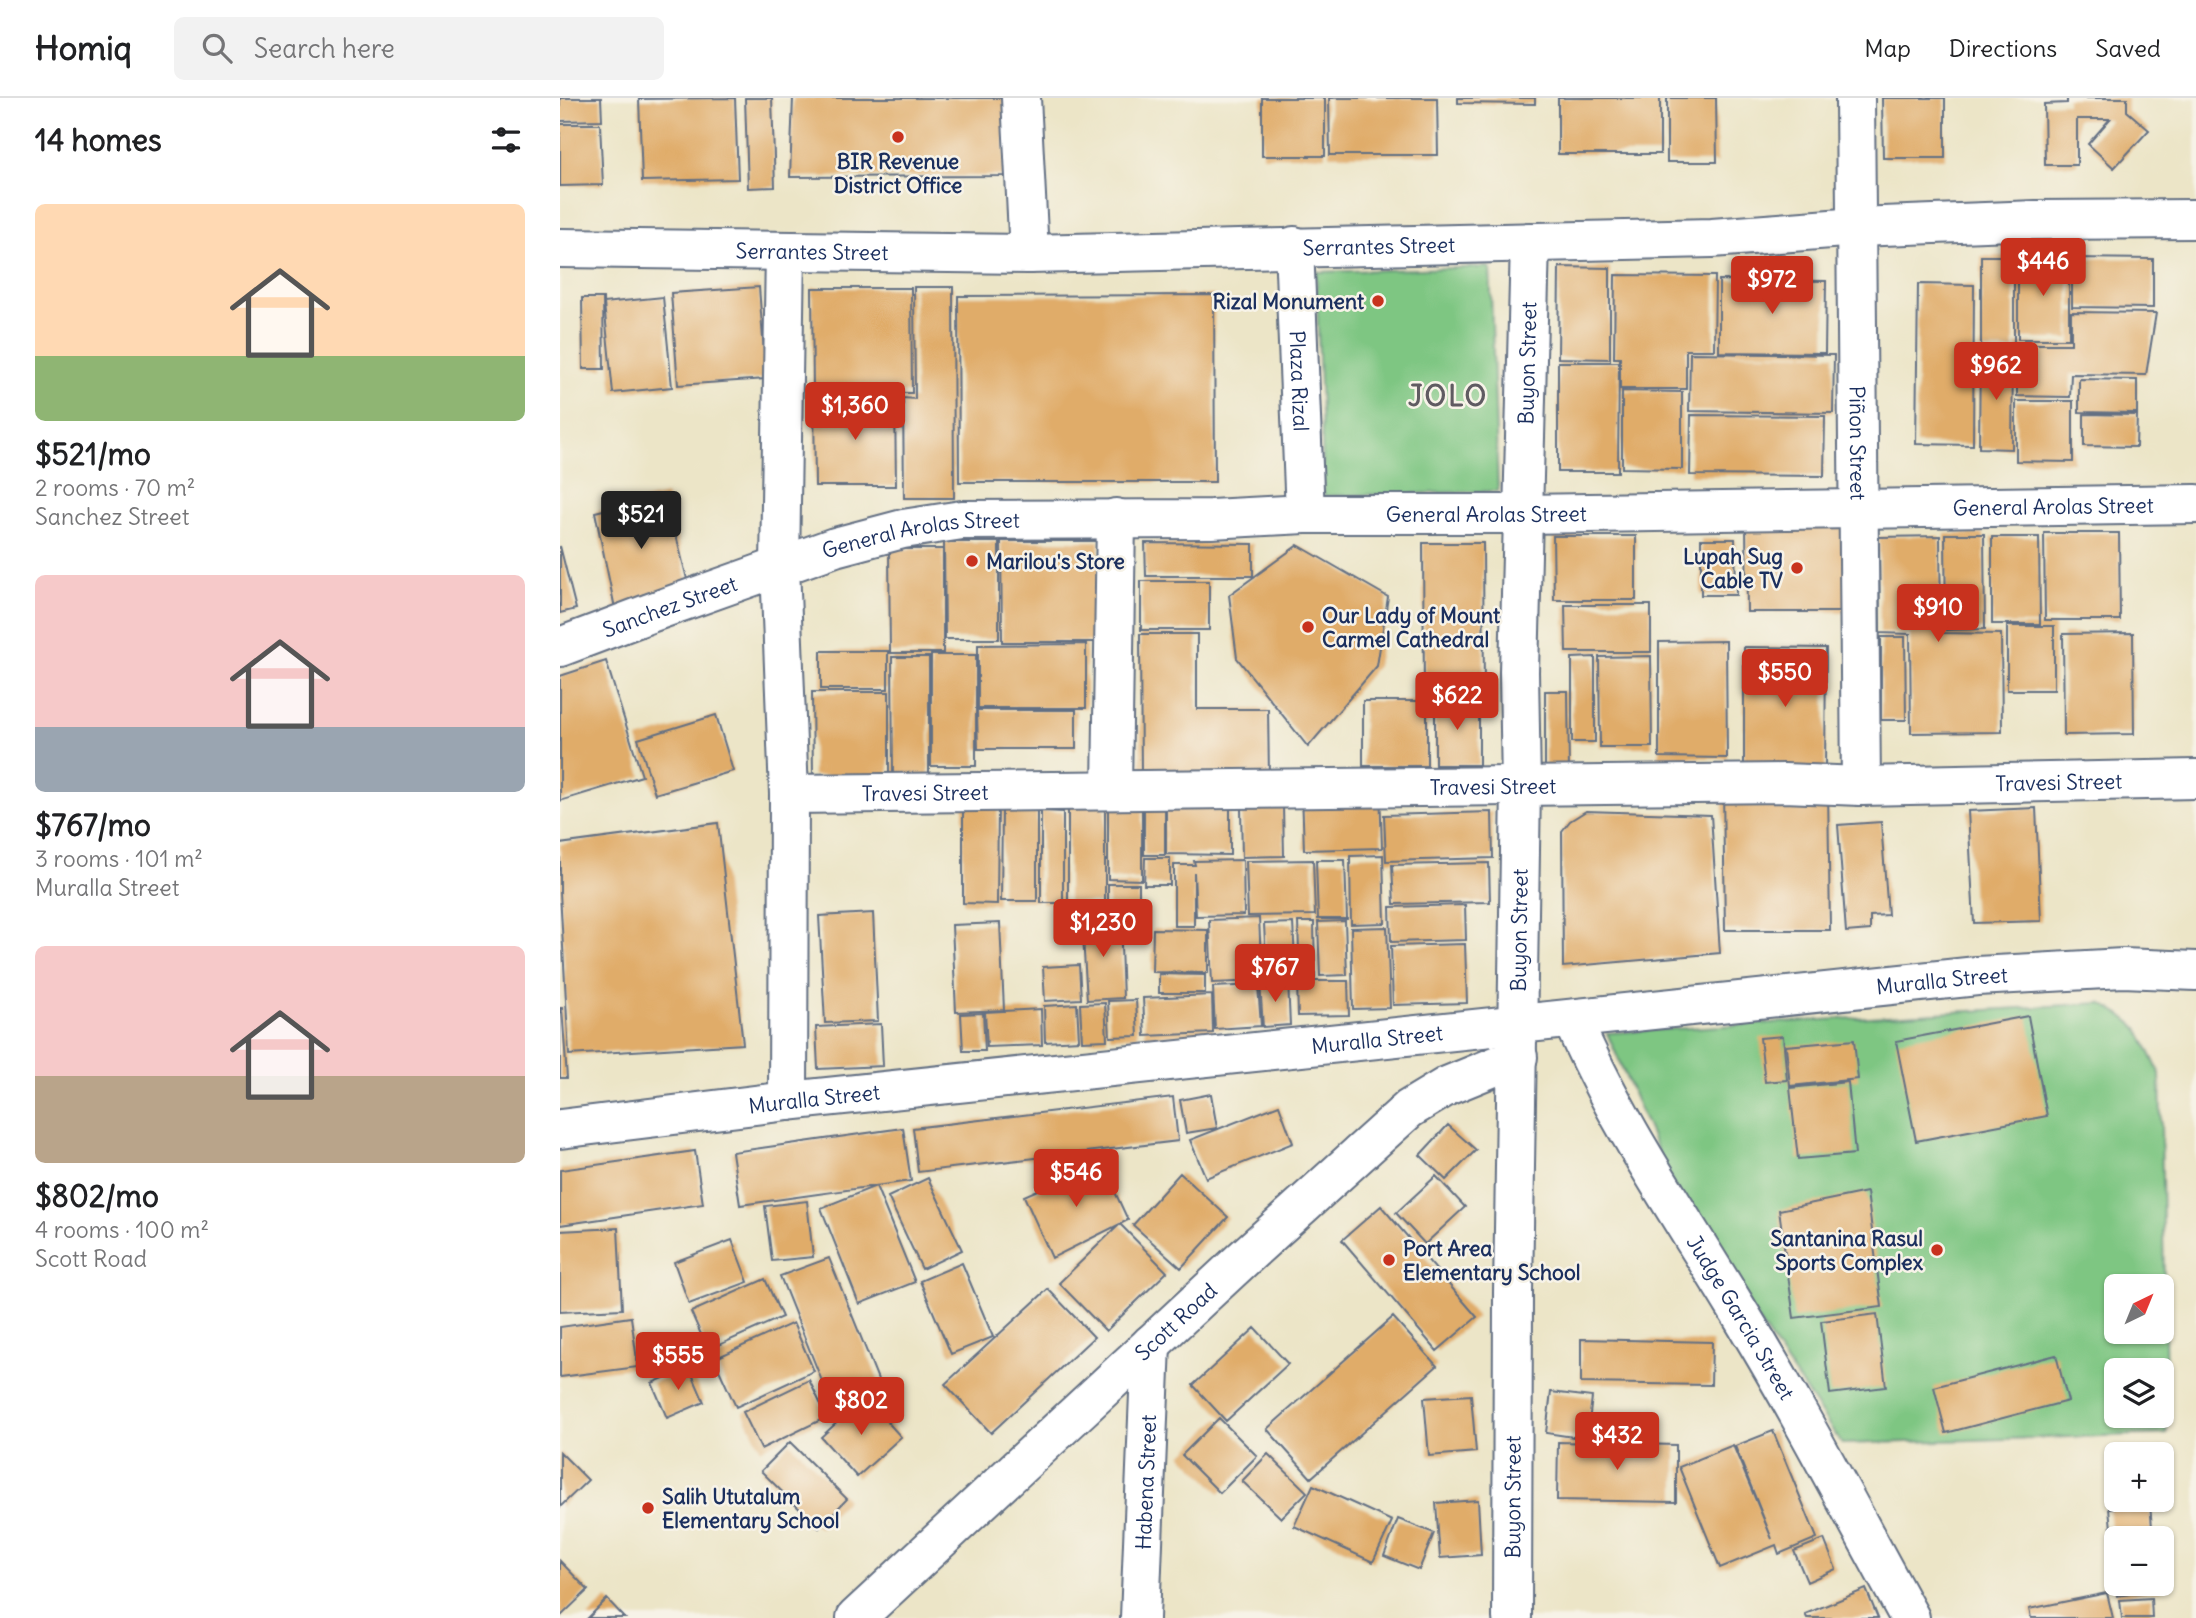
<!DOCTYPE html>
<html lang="en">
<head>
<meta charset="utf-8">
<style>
	:root { --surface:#fff; --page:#f2f2f2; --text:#202124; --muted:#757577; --line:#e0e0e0; --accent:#c8321e }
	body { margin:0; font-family:Delius,sans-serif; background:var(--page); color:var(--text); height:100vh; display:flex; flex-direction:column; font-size:26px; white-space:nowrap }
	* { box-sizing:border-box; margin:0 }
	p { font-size:23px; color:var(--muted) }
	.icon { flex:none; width:38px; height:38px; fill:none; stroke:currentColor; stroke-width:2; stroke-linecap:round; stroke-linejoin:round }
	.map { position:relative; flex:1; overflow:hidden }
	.sheet { display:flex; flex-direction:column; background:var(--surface); width:560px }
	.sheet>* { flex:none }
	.needle { width:46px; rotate:43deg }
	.fabs { position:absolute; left:1544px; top:1176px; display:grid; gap:14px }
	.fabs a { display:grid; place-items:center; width:70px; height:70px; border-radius:10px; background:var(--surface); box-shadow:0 2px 5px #0004; font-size:35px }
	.price { position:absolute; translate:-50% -60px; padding:0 16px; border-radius:7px; background:var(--accent); color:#fff; font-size:23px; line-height:46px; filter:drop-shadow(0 2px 4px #0008) }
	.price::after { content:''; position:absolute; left:50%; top:42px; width:21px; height:16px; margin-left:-10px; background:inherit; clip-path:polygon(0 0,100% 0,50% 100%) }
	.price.current { background:#222; color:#fff }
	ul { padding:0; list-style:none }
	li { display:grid; align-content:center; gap:14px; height:371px; padding:0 35px }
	li span { display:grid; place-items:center; height:217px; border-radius:10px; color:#555 }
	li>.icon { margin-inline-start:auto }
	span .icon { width:126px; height:126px; fill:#fffc; stroke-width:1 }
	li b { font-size:30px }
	h2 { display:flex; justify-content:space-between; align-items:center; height:84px; padding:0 35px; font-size:30px }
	header { display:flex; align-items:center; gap:42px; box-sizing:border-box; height:98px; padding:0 35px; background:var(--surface); border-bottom:2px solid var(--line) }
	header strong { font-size:33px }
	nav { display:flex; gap:38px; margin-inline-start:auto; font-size:24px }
	.search { width:490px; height:63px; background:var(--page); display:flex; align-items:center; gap:18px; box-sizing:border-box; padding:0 24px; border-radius:10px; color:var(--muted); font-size:26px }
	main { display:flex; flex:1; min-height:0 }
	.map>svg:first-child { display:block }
</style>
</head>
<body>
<header>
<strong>Homiq</strong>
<div class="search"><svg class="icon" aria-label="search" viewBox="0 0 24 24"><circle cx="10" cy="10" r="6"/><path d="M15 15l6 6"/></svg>Search here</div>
<nav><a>Map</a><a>Directions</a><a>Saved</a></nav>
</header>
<main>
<section class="sheet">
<h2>14 homes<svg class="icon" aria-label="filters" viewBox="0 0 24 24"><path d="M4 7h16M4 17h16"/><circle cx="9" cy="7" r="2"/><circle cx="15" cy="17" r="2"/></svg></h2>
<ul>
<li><span style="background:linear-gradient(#ffd9b3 70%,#8fb573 0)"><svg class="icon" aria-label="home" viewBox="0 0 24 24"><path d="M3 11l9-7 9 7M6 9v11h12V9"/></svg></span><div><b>$521/mo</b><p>2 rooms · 70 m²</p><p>Sanchez Street</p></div></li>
<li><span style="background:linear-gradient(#f6c9c9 70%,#9aa5b1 0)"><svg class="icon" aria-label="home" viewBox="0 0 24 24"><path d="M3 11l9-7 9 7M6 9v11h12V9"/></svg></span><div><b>$767/mo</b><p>3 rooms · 101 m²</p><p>Muralla Street</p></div></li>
<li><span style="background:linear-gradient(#f6c9c9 60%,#b9a48a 0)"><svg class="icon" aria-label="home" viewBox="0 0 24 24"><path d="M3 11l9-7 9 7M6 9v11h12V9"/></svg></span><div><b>$802/mo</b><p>4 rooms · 100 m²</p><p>Scott Road</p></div></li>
</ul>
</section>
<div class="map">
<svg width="1636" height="1520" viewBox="0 0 1636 1520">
	<rect width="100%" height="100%" fill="#f7f3e8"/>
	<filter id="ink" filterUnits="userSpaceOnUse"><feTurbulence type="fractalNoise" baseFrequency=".0143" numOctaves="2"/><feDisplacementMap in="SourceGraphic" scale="14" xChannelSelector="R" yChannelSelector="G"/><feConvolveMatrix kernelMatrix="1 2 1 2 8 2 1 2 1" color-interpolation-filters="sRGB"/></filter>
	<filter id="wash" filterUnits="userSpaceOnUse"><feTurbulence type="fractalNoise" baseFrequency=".00686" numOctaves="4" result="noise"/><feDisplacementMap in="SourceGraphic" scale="28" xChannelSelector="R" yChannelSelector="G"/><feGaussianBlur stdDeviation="1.57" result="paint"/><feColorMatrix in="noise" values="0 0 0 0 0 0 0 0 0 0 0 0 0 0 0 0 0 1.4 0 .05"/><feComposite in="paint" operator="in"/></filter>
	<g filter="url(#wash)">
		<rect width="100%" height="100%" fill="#ece5c7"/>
		<path fill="#7ec682" stroke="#4c7a70" stroke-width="2" fill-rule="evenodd" d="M930,169L938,393L764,398L756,174Z
			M1541,905L1560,916L1578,930L1600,976L1607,1336L1282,1346L1125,1116L1047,935ZM1556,1188H1601V1234H1556ZM1556,1272H1601V1318H1556Z"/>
		<g id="blocks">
			<path fill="#e0ac69" d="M0,0H41L42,22L0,23Z
				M175,0L178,81L82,83L79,1Z
				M185,0H212L215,89L188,90Z
				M233,0H445V78L230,79Z
				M702,0H765V58H702Z
				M769,0H877L878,57H770Z
				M898,0H975V6L898,5Z
				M998,0H1100V56H998Z
				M1107,0H1156L1157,64H1107Z
				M1322,0H1385V60H1323Z
				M1507,0H1567V13L1589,32L1554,70L1528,46L1550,21H1517V67H1485L1484,6L1507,5Z
				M0,26H40L43,87L0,88Z
				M1421,158H1454V252H1421Z
				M1458,158L1509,159V241H1458Z
				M1512,160L1593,161V210L1512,209Z
				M999,169L1050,170V261L998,260Z
				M1055,177L1155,178L1154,252H1126V291H1060V260H1054Z
				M1159,182L1266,183L1265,255L1159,254Z
				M1358,186L1414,187L1413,347L1356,346Z
				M199,189L206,281L118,287L111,195Z
				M354,189H393L394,400H344L343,300L355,301Z
				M252,190H351L352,295H253Z
				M654,197L655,384H399L398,198Z
				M103,199L112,289L53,295L44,205Z
				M22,200H43L44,271H23Z
				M1511,214L1596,215L1586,277L1511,276L1510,299L1457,298V246H1511Z
				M1130,255L1274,257L1273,315L1129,313Z
				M1420,258H1453L1452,351L1419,350Z
				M998,264H1059L1058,374H998Z
				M1519,281L1577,282V315L1519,314Z
				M1062,293L1122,294V371L1062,370Z
				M254,300H335L336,388H255Z
				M1456,303H1513V364L1456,363Z
				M1524,316L1577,317L1576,349L1524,348Z
				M1131,317L1265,318L1264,378L1130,377Z
				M106,397L128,485L56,515L35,414Z
				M1186,426H1287L1288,514H1187Z
				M1484,435H1559L1560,522H1485Z
				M1385,436H1424L1425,531L1386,532Z
				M993,438H1076V502H994Z
				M1380,438L1381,535L1441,536L1442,634L1351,635L1350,536L1320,535L1319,439Z
				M1432,439H1479L1480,526H1432Z
				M1141,441H1175L1176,497H1141Z
				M441,443H539V544H442Z
				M384,444H439V541H385Z
				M585,445L693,446V478H586Z
				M863,445H923L924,598H864Z
				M738,447L828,499L817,568L748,649L677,560L669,497Z
				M0,448L16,511L0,515Z
				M329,451H383V555H330Z
				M581,483H649V532H581Z
				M1005,507H1091V554H1006Z
				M1447,528H1494V592H1447Z
				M1573,535L1574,636L1504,637L1503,536Z
				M580,536H637V611H708L709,680H581Z
				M1321,539H1345L1346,622H1321Z
				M1166,543L1167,660L1099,659V544Z
				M526,546V610H418V547Z
				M1184,549L1266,550L1265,674L1184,673Z
				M261,553H328V591H261Z
				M371,557H416V668H371Z
				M1091,558L1092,649H1040L1039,559Z
				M332,559H369V678L333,677Z
				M1035,559V644H1012V560Z
				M46,563L82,678L0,703V578Z
				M985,593H1008L1009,676L985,675Z
				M252,594H329V678H253Z
				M875,602H919V667H875Z
				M803,603H867V668H803Z
				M417,612H516V651H418Z
				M156,617L173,673L95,696L78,641Z
				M1268,690L1270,832H1165L1163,691Z
				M820,692L822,750L744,752L742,694Z
				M606,701L670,702V757L606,756Z
				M584,702L605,703V757H584Z
				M545,703V805L508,804V704Z
				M548,703H582V782L548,781Z
				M403,705H438L437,806L403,805Z
				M723,708L724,758L682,759L681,710Z
				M1476,710L1481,823L1414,825L1408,713Z
				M442,711H477V803H441Z
				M481,713L503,714V805H481Z
				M1026,713L1151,717L1160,855L1003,869L1002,733L1010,723Z
				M932,714L933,760L826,763L824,717Z
				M1321,724L1328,817L1310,818V832L1286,834L1278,727Z
				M158,725L183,946L9,957L0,794V746Z
				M823,757L825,825L791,826L790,758Z
				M585,760H610V787H584Z
				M683,762L684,817L636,818L634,774V828H614V767H635L634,763Z
				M753,762L755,817L688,818L686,763Z
				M756,762H785L787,821H758Z
				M929,765L930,804L834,806L832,767Z
				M548,786H579V810H548Z
				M905,807L906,842L831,844L830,809Z
				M313,815L318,923L265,925L259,818Z
				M699,820L702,883L652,885L649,822Z
				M560,822L563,900L527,902L522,823Z
				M785,823L787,877L760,878L758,824Z
				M738,824H754L755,880L740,881Z
				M440,825L444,912L396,914L392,827Z
				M733,825L736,881L707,882L704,826Z
				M827,829L830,910L793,911L791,830Z
				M593,831L648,832V875L592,874Z
				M905,846L907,905L833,907L831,848Z
				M519,867L521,901L485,903L483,869Z
				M599,876L645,877V895H599Z
				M728,883L730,927L703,929L700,884Z
				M737,883H788L789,917L738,918Z
				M698,887L701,928L655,931L653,889Z
				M652,897L653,935L585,938L583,900Z
				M576,902L578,938L550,939L548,903Z
				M545,905L547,942L522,943L520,906Z
				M517,906L519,942L485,944L484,908Z
				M0,910H2L7,980H0Z
				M481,911L482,947L427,949L425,914Z
				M423,915L425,953H403L401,916Z
				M1468,918L1487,1018L1356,1043L1336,943Z
				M321,926L323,968L258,971L256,929Z
				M1223,938L1227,982L1205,984L1200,940Z
				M1294,942L1298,981L1230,988L1226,948Z
				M1288,984L1295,1056L1238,1061L1230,990Z
				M651,996L657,1030L626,1035L620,1002Z
				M613,999L618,1043L358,1074L353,1030Z
				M719,1007L733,1045L646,1080L630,1042Z
				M888,1027L916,1052L886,1082L860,1057Z
				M343,1030L351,1083L180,1107L172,1054Z
				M135,1053L143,1106L0,1127V1072Z
				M541,1064L568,1122L492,1160L464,1098Z
				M620,1075L668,1119L621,1170L573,1127Z
				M876,1078L905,1109L865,1146L836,1115Z
				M368,1080L402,1152L362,1171L328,1099Z
				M316,1088L355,1184L299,1206L261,1110Z
				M1307,1094L1322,1209L1234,1220L1219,1112Z
				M247,1103L253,1159L212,1163L205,1108Z
				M821,1108L917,1219L877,1253L782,1142Z
				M560,1126L607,1174L546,1233L499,1185Z
				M58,1130L62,1211L0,1214V1133Z
				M172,1142L188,1184L129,1206L114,1164Z
				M269,1160L319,1284L270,1303L220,1178Z
				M402,1165L433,1239L391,1256L360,1183Z
				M205,1181L222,1219L148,1252L131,1214Z
				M488,1191L534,1239L431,1335L385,1286Z
				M1317,1216L1326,1289L1270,1296L1261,1223Z
				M71,1219L78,1269L0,1279V1229Z
				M833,1219L877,1268L751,1380L707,1331Z
				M233,1225L254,1273L176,1309L154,1261Z
				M695,1230L728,1266L666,1323L633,1287Z
				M1021,1241L1152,1244L1151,1287L1021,1285Z
				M1496,1257L1508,1303L1386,1335L1374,1289Z
				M129,1269L144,1304L107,1320L92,1285Z
				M249,1282L267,1319L201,1351L183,1314Z
				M991,1294L1032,1299L1027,1341L986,1335Z
				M911,1297L916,1354L869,1358L864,1300Z
				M305,1299L341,1339L297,1379L261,1339Z
				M659,1320L697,1358L660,1395L622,1357Z
				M1213,1333L1257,1440L1219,1456L1216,1447L1160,1470L1119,1369L1173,1347L1212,1441L1175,1348Z
				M230,1344L287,1401L259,1430L201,1373Z
				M998,1344L1116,1347V1404L997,1402Z
				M0,1354L28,1382L0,1409Z
				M708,1356L747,1394L721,1420L682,1383Z
				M753,1387L832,1423L813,1464L734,1428Z
				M918,1402L921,1457L880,1460L876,1405Z
				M1590,1407L1593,1440H1556V1451H1553L1549,1410Z
				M838,1421L874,1435L859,1472L824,1458Z
				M1264,1441L1276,1471L1247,1484L1234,1453Z
				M1556,1456V1484H1554L1550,1457Z
				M0,1463L28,1492L0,1519Z
				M1555,1486H1600L1601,1492L1557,1498Z
				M1306,1491L1318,1520H1247L1245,1516Z
				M1547,1495L1553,1520H1471L1469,1511Z
				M1591,1500L1592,1520H1562L1560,1502Z
				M47,1501L65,1520H28Z"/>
		</g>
	</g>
	<g filter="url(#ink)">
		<use href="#blocks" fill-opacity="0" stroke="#646f83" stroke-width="2"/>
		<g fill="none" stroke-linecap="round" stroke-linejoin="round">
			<g stroke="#646f83" stroke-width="42">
				<g id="street">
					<path d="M461,0L469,156"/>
					<path id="s1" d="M1295,0L1301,688"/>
					<path id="s2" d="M734,148L745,416"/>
					<path d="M225,153L220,468L229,696L228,1003"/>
					<path id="s3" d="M0,549L90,515L275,449L343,431L402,422L651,421L745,416H963L1636,406"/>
					<path d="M552,691L556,420"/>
					<path id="s4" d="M229,696L1224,685L1301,688L1636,681"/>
					<path id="s5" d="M1012,921C1055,1022 1117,1112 1174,1206C1237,1308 1292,1415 1350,1520"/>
					<path id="s6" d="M0,1031L228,1003L1417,878L1563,870L1636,873"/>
					<path id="s7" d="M580,1520L591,1246"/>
				</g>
			</g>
			<g stroke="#646f83" stroke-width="42">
				<g id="secondary">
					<path id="s8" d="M296,1520L684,1160L849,1011L887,988L958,959"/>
					<path id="s9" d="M952,1520L953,1195L961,689L959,574L970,144"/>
				</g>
			</g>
			<g stroke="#646f83" stroke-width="42">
				<g id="primary">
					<path id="s10" d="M0,150L469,156L1152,140L1297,129L1476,122L1636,121"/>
				</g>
			</g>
			<use href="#street" stroke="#fff" stroke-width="38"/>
			<use href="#secondary" stroke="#fff" stroke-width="38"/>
			<use href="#primary" stroke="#fff" stroke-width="38"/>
		</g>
	</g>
	<g fill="#c8321e" stroke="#f7f3e8" stroke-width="2.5">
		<circle cx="338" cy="39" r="7"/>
		<circle cx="818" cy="203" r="7"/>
		<circle cx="412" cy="463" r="7"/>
		<circle cx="1237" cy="470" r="7"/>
		<circle cx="748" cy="529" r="7"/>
		<circle cx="1377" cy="1152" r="7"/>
		<circle cx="829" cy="1162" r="7"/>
		<circle cx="88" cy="1410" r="7"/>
	</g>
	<g text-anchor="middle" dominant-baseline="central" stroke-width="5" stroke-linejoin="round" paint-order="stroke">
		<g font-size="21" font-weight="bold" fill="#1b2f5e" stroke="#f7f3e8" text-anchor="start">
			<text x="338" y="63" text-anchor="middle">BIR Revenue<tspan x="338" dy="24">District Office</tspan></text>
			<text x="804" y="203" text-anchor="end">Rizal Monument</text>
			<text x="1223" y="458" text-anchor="end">Lupah Sug<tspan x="1223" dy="24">Cable TV</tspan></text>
			<text x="426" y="463">Marilou's Store</text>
			<text x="762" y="517">Our Lady of Mount<tspan x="762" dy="24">Carmel Cathedral</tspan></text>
			<text x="1363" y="1140" text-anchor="end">Santanina Rasul<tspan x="1363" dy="24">Sports Complex</tspan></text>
			<text x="843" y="1150">Port Area<tspan x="843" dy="24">Elementary School</tspan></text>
			<text x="102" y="1398">Salih Ututalum<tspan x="102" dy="24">Elementary School</tspan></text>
		</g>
		<g font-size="21" fill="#1b2f5e" stroke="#f7f3e8">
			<text stroke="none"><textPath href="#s10" startOffset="819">Serrantes Street</textPath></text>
			<text stroke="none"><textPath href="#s10" startOffset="252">Serrantes Street</textPath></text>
			<text stroke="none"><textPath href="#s9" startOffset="1255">Buyon Street</textPath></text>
			<text stroke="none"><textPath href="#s2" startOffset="135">Plaza Rizal</textPath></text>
			<text stroke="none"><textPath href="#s1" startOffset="345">Piñon Street</textPath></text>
			<text stroke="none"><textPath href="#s3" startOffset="1514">General Arolas Street</textPath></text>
			<text stroke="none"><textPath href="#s3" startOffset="947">General Arolas Street</textPath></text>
			<text stroke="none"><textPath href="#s3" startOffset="380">General Arolas Street</textPath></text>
			<text stroke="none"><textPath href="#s3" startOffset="117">Sanchez Street</textPath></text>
			<text stroke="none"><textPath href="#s4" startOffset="1270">Travesi Street</textPath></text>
			<text stroke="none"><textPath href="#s4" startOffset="704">Travesi Street</textPath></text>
			<text stroke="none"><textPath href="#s4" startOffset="136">Travesi Street</textPath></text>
			<text stroke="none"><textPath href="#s9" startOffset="688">Buyon Street</textPath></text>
			<text stroke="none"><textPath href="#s6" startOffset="1390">Muralla Street</textPath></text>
			<text stroke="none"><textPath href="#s6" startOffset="822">Muralla Street</textPath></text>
			<text stroke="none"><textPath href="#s6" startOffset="256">Muralla Street</textPath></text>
			<text stroke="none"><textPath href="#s5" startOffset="343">Judge Garcia Street</textPath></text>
			<text stroke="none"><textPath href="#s8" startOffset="436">Scott Road</textPath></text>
			<text stroke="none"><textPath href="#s7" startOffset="136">Habena Street</textPath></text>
			<text stroke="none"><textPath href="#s9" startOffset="121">Buyon Street</textPath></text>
		</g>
		<g font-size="28" font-weight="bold" letter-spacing="2" fill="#605b62" stroke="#f7f3e8">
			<text x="888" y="298">JOLO</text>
		</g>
	</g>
</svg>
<div class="fabs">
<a><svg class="needle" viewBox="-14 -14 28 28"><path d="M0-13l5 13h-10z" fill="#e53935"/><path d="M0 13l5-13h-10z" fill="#757577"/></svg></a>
<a><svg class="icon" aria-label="layers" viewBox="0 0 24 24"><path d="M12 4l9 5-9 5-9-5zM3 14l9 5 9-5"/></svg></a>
<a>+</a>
<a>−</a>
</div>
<b class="price" style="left:1483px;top:200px">$446</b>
<b class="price" style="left:1212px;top:218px">$972</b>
<b class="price" style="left:1436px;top:304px">$962</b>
<b class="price" style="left:295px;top:344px">$1,360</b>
<b class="price current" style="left:81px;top:453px">$521</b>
<b class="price" style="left:1378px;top:546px">$910</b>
<b class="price" style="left:1225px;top:611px">$550</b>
<b class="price" style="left:897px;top:634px">$622</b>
<b class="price" style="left:543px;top:861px">$1,230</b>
<b class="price" style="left:715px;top:906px">$767</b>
<b class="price" style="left:516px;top:1111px">$546</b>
<b class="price" style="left:118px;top:1294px">$555</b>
<b class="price" style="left:301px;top:1339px">$802</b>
<b class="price" style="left:1057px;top:1374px">$432</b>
</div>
</main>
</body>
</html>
